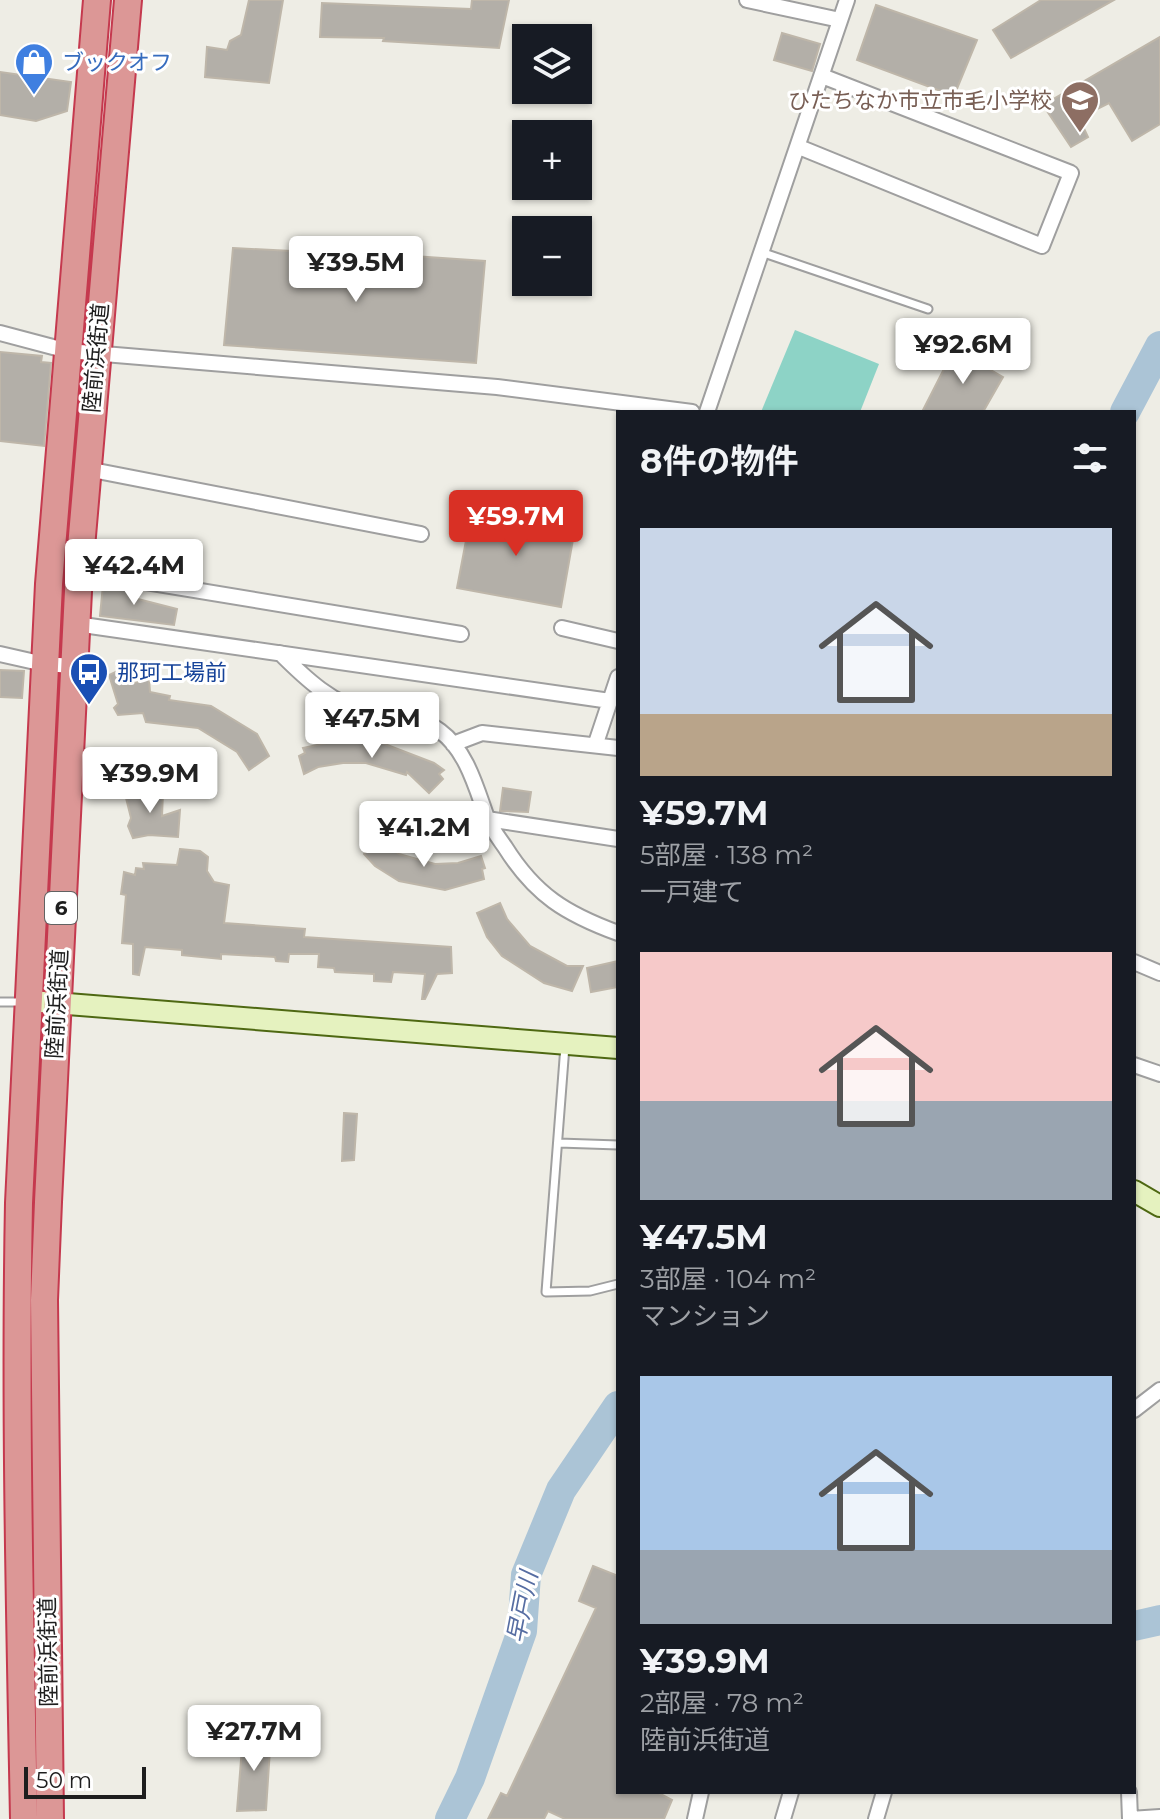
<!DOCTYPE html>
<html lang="ja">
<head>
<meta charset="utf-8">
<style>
	:root { --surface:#171b24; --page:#242831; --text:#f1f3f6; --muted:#9ea1a6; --accent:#d93025 }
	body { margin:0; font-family:Montserrat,"Noto Sans JP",sans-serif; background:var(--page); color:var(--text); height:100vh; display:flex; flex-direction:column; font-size:30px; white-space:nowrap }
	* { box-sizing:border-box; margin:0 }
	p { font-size:26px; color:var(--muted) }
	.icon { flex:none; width:44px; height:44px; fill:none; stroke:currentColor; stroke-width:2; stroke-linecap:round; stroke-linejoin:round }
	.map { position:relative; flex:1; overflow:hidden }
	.side { position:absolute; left:616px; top:410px; width:520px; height:1384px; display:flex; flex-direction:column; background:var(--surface); border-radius:0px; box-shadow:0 2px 6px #0004 }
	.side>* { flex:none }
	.controls { position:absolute; left:512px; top:24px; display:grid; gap:16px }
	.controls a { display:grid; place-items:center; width:80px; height:80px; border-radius:0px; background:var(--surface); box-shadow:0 2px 6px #0004; font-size:40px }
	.scale { position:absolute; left:24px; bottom:20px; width:122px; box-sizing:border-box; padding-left:8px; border:4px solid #1e1e1e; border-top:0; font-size:22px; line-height:28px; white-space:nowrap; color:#1e1e1e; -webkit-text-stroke:6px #fff; paint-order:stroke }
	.price { position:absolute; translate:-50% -68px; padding:0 18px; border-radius:8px; background:#fff; color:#222; font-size:26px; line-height:52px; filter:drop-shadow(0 2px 4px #0008) }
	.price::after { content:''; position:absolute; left:50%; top:48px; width:24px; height:18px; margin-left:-12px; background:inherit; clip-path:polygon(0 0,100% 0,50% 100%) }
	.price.current { background:var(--accent); color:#fff }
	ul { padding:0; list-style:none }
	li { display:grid; align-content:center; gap:16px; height:424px; padding:0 24px }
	li span { display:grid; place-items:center; height:248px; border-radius:0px; color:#555 }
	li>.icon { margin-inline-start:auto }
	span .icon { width:144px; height:144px; fill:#fffc; stroke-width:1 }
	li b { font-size:34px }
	h2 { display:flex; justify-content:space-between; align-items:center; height:96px; padding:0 24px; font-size:34px }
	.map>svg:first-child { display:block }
</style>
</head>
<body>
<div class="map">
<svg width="1160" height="1819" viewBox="0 0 1160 1819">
	<rect width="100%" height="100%" fill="#eeede5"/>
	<path fill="#8dd3c6" d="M795,330L879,364L860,412H761Z"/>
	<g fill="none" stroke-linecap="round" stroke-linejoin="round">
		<path stroke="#abc4d6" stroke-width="30" d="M1125,412L1160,346
			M1134,1626L1160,1620
			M450,1819L470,1778L522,1631L526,1575L561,1490L618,1406"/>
	</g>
	<path fill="#b3afa8" stroke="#beb6a9" stroke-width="2" d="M249,0H283L269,83L205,77L207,47L227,50L230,41L241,35Z
		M472,0H509L499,48L383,41L384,38L320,37L322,3L471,9Z
		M1041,0H1114L1011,58L993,30Z
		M876,5L977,40L954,96L857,60Z
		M782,33L820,44L812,71L774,60Z
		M1160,37V124L1132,141L1109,103L1079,118L1088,137L1071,147L1043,105Z
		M0,72L71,82L67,111L36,121L0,115Z
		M233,248L311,252L312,249L485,261L476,363L224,345Z
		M951,347L1003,377L983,412H922L946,365L942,362Z
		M0,352L42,356L41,362L51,363L44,446L0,441Z
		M472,509L575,528L561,607L457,588Z
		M103,585L135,590L134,598L177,609L174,625L100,616Z
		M126,667L133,683L149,679L150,692L170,696L169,700L211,706L257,734L269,756L249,770L237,752L198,728L146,722L143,713L118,715L114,708L118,704L109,675Z
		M0,670L24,671L22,698L0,697Z
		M345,739L377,741L434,763L444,770L439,774L443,779L429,793L407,772L406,775L366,763H343L318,767L304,774L299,756L305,753L303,748Z
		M138,781L144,800L163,793L162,816L180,810L178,837L149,835L133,838L128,826L131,818L124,790Z
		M503,788L531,792L528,812L500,811Z
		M378,837L399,854L435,864L458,863L481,856L485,868L482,869L484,879L445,890L399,881L375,866L364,854Z
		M180,849L200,851L208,857L207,871L214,882L229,885L224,923L305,929L304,937L451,947L452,973L437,974L425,999H422L425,974L393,972L391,982L374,981V974L335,972L334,968L318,967L319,954H289L288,962L276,961L275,957L221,954V959L182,955V950L145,947L139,975L133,974V944L122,943L126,895L121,894L124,872L135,875L136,868L144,869L143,863L177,865Z
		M500,903L507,919L530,946L567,966H583L572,991L544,983L502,956L487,937L477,913Z
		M618,961V987L591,992L587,968Z
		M344,1113L357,1114L354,1160L342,1161Z
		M593,1566L618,1576V1792H657L672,1800L664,1819H565L548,1811L544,1819H488L501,1793L507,1796L596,1608L579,1601Z
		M271,1734L266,1810L237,1811L243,1735Z"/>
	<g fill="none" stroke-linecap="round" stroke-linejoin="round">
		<g stroke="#9f9f9f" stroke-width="11">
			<path id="lane" d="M761,252L928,309
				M0,1002H24
				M565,1046L546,1292L590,1291L618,1284
				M559,1143L618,1145"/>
		</g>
		<g stroke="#9f9f9f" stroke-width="18">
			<path id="street" d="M747,0L840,20
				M799,147L1042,246L1071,173L822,76
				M0,333L68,351L497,387L692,412
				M707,412L847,0
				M87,469L421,534
				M79,571L461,634
				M76,624L610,701
				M562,628L618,641
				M280,653C305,678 333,705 370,713C393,717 420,716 440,731C466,750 476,787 486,815C490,827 498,837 505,847C535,895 566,914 618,933
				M0,654L44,664L73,666
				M596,743L618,677
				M453,744L482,733L618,748
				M487,819L618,839
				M1134,962L1160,973
				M1134,1065L1160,1074
				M1134,1410L1160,1390
				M1129,1792L1130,1819
				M695,1819L701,1792
				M783,1819L791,1792
				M876,1819L884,1792
				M1130,1819L1160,1817"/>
		</g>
		<g stroke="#4e6812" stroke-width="24">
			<path id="secondary" d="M30,1001L618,1048
				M1134,1191L1160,1206"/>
		</g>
		<g stroke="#c5394e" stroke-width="30">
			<path id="highway" d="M24,1819C20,1614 15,1408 19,1203L49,584L97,0
				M50,1819L44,1300L48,1202L79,571L128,0"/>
		</g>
		<use href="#lane" stroke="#fff" stroke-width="7"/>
		<use href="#street" stroke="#fff" stroke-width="14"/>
		<use href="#secondary" stroke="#e5f2bf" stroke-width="20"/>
		<use href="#highway" stroke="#dc9796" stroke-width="26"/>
	</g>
	<defs>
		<g id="shop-pin" transform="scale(2)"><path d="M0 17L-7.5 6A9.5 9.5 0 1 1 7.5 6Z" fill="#3f7fe0" stroke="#fff"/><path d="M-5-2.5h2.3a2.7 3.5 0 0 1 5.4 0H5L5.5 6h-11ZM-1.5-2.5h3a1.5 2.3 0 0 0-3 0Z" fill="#fff"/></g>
		<g id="school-pin" transform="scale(2)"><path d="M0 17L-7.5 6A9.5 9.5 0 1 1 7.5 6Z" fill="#8d6e63" stroke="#fff"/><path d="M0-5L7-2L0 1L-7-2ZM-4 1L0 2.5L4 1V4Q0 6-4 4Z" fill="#fff"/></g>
		<g id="bus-pin" transform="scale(2)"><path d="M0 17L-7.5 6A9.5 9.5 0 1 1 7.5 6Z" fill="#1a4fb4" stroke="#fff"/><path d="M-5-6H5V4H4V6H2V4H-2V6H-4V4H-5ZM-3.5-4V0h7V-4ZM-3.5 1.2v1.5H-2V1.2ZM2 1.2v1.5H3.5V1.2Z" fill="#fff"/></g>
	</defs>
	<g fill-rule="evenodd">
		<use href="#shop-pin" x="34" y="62"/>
		<use href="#school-pin" x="1080" y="100"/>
		<use href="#bus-pin" x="89" y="672"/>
	</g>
	<g text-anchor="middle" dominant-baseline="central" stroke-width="6" stroke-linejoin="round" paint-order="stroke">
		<rect fill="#fff" stroke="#626262" stroke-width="2" x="45" y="892" width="32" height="32" rx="6"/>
		<g font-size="20" font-weight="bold" fill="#1e1e1e">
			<text x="61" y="908">6</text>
		</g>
		<g font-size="22" fill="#366cbe" stroke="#fff" text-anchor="start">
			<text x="62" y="62">ブックオフ</text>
		</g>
		<g font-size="22" fill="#785e54" stroke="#fff" text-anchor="end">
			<text x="1052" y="100">ひたちなか市立市毛小学校</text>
		</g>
		<g font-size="22" fill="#1e1e1e" stroke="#fff">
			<text transform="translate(96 358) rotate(-85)">陸前浜街道</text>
			<text transform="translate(57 1004) rotate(-87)">陸前浜街道</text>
			<text transform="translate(48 1652) rotate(-91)">陸前浜街道</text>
		</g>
		<g font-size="22" fill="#164399" stroke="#fff" text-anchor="start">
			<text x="117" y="672">那珂工場前</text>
		</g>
		<g font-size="24" font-style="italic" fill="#566da2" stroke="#fff">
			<text transform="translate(522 1607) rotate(-79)">早戸川</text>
		</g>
	</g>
</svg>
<div class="controls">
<a><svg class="icon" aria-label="layers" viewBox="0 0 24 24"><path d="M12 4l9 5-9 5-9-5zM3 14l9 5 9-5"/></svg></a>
<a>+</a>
<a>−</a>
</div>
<div class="scale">50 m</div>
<b class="price" style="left:356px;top:304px">¥39.5M</b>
<b class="price" style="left:963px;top:386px">¥92.6M</b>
<b class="price current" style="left:516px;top:558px">¥59.7M</b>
<b class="price" style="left:134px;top:607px">¥42.4M</b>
<b class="price" style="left:372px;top:760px">¥47.5M</b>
<b class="price" style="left:150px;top:815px">¥39.9M</b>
<b class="price" style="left:424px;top:869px">¥41.2M</b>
<b class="price" style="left:254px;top:1773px">¥27.7M</b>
<section class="side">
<h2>8件の物件<svg class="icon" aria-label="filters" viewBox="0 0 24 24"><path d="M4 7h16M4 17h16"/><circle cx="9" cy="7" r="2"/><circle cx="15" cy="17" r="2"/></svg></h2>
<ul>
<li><span style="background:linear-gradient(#c9d6e8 75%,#b9a48a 0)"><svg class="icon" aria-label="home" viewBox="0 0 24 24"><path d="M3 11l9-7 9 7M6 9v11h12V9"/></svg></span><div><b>¥59.7M</b><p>5部屋 · 138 m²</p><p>一戸建て</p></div></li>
<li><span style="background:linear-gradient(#f6c9c9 60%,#9aa5b1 0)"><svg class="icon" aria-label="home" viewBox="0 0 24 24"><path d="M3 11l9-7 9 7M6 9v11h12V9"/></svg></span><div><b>¥47.5M</b><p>3部屋 · 104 m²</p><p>マンション</p></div></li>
<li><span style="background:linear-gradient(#a9c7e8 70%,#9aa5b1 0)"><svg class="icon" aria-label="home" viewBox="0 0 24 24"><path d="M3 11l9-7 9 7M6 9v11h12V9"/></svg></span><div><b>¥39.9M</b><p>2部屋 · 78 m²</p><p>陸前浜街道</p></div></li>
</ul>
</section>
</div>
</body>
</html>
